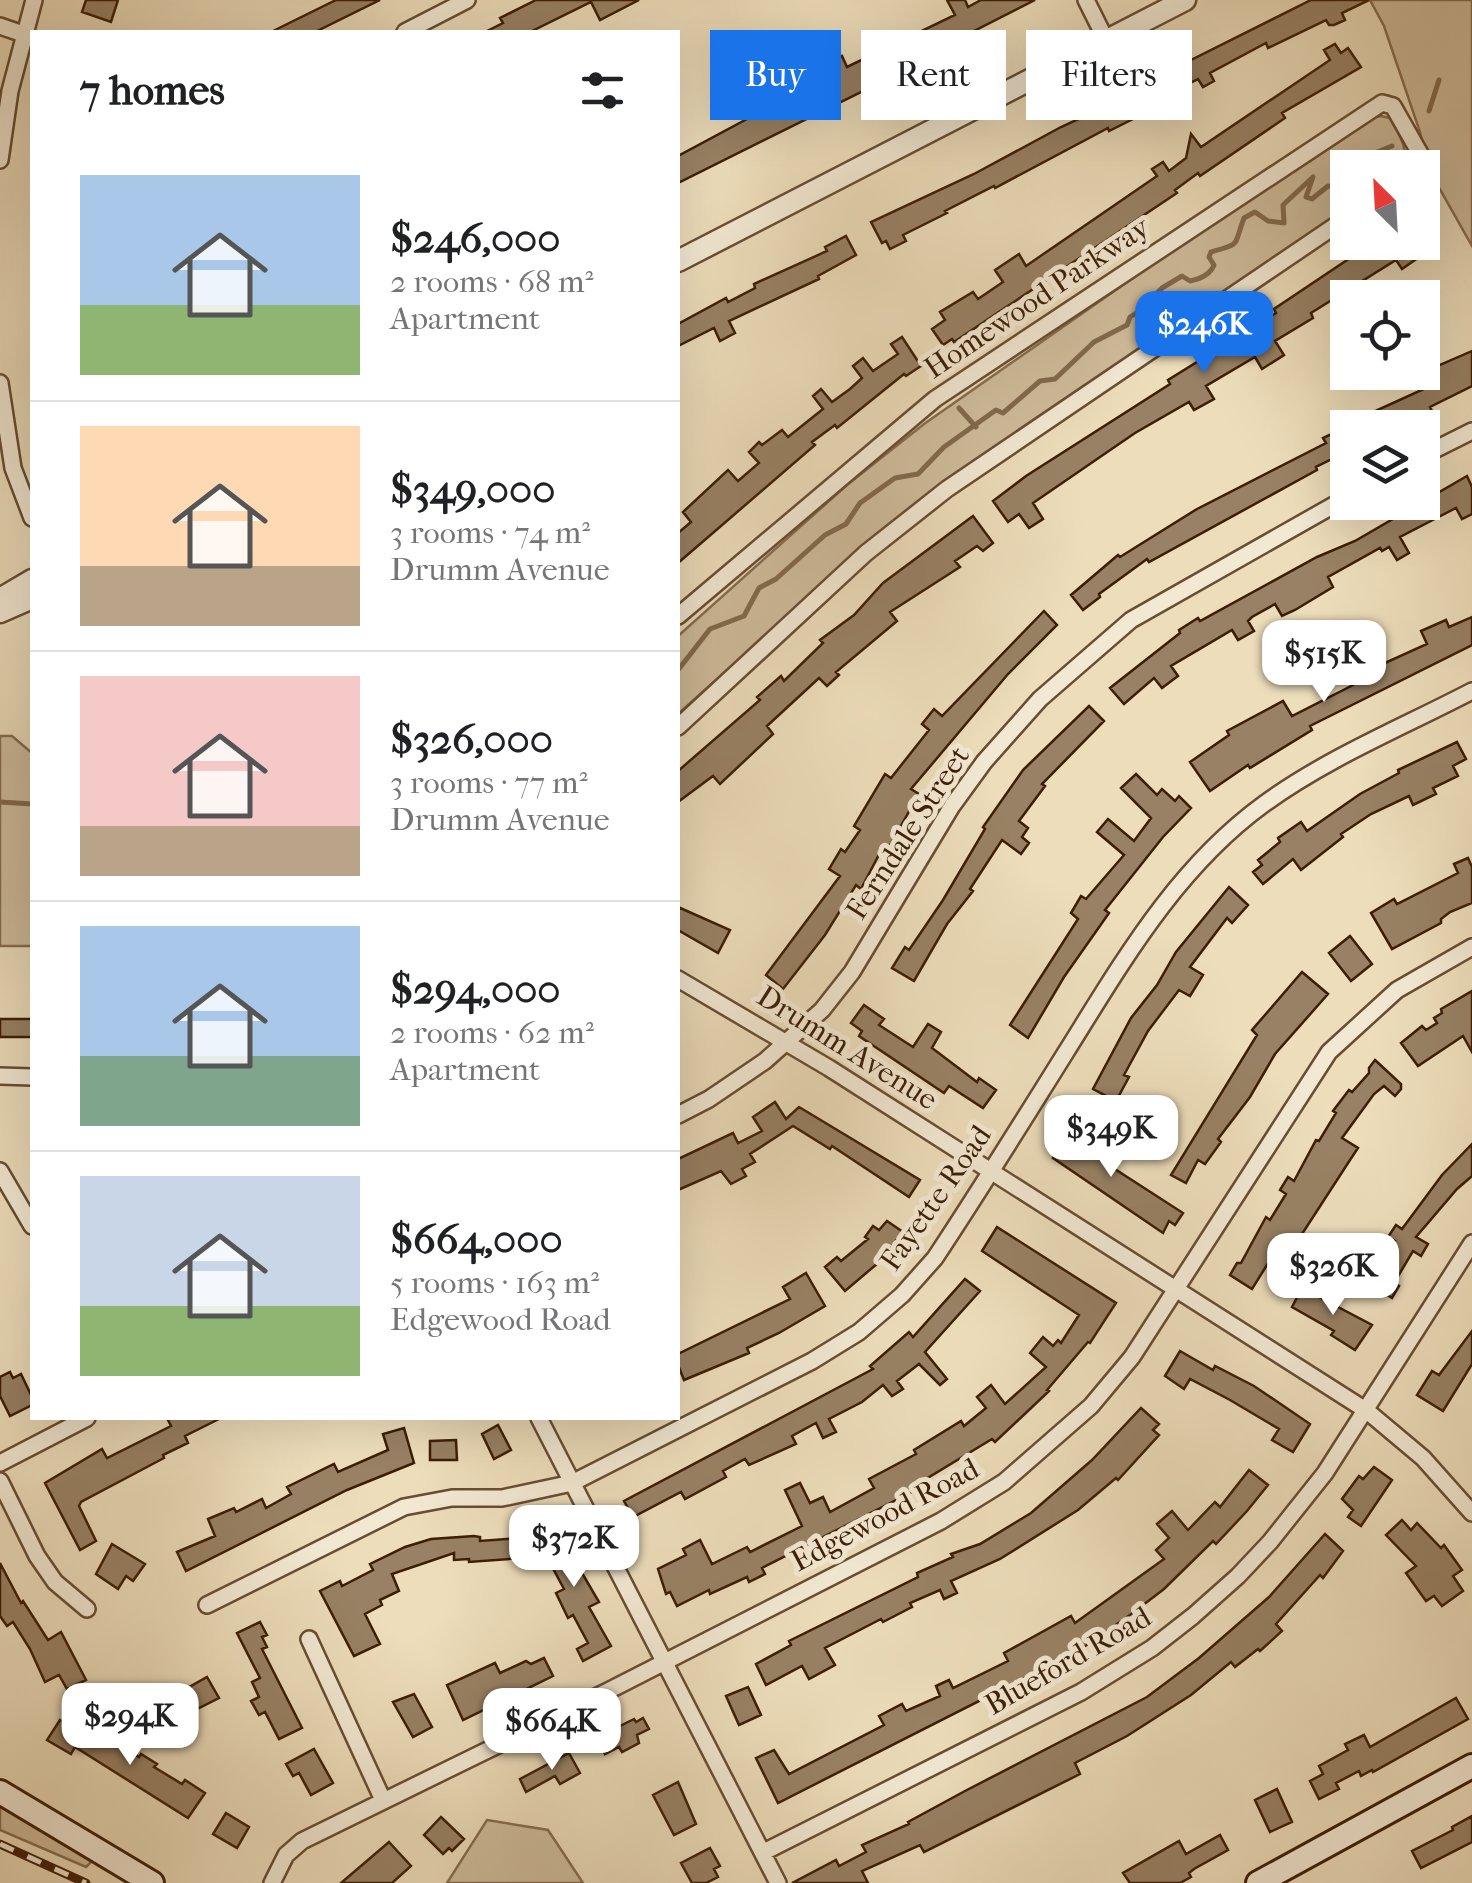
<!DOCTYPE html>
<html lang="en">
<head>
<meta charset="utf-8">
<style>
	:root { --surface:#fff; --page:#f6f6f6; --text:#202124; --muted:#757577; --line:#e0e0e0; --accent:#1a73e8 }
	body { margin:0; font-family:"IM FELL French Canon",serif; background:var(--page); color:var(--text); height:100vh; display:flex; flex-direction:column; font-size:38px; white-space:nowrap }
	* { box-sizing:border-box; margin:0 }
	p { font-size:32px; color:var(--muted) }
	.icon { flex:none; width:55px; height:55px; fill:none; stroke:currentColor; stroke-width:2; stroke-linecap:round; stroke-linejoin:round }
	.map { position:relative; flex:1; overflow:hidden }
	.sheet { position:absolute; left:30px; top:30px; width:650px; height:1390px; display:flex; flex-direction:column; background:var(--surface); border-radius:0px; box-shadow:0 10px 40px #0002 }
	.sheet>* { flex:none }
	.hud { position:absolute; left:710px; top:30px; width:610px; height:90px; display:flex; gap:20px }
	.needle { width:65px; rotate:336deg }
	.controls { position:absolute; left:1330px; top:150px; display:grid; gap:20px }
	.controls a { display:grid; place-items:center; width:110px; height:110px; border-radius:0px; background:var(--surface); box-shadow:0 10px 40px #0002; font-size:50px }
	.price { position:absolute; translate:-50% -85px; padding:0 22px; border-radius:20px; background:#fff; color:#222; font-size:32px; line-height:65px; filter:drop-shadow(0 2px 5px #0008) }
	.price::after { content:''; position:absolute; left:50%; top:60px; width:30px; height:22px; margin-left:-15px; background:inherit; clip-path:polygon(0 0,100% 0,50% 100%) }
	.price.current { background:var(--accent); color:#fff }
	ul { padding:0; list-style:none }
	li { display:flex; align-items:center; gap:30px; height:250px; padding:0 50px }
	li+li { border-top:2px solid var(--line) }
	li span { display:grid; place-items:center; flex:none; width:280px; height:200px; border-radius:0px; color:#555 }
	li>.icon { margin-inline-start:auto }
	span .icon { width:120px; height:120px; fill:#fffc; stroke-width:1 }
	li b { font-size:42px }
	h2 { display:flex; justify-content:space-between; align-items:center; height:120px; padding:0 50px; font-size:42px }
	.chip { padding:0 35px; border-radius:0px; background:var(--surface); box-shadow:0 10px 40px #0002; font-size:35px; line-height:90px }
	.chip.current { background:var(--accent); color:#fff }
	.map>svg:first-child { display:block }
</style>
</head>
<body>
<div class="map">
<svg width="1472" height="1883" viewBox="0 0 1472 1883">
	<rect width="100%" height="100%" fill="#edddbb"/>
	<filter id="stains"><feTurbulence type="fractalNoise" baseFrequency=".002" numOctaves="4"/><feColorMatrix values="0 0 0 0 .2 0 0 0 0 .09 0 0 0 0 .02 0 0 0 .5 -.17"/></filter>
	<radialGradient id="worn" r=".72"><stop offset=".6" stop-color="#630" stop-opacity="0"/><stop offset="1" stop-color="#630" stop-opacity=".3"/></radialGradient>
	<path fill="#cfbc9c" stroke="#866c50" stroke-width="2.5" d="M1370,0H1472V246L1428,168L1420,132L1384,26Z
		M1381,116L1390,118C1399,135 1410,149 1402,167L1348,168L1347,208L996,447L881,532L678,714V636L847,485L924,424L1193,236L1371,118Z
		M0,736H12L32,753V946H0Z
		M0,1804L93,1860L86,1867L0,1830Z
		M487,1820L548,1830L583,1883H447Z"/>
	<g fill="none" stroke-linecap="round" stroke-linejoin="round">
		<path stroke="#82694d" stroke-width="5" d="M1429,111L1439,80
			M1353,168L1355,161L1392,146
			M959,408L976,427
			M678,670L710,629L744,616L759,588L776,579L825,535L846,524L860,503L895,478L918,474L944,447L996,410L1003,413L1040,381L1055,379L1094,342L1127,325L1130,317L1138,312L1162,288L1182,276L1190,281C1200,279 1210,275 1214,265L1209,257L1211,252C1242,243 1233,247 1244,218L1255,212L1268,221L1284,223L1283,205L1313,177L1306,197L1312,199L1328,186L1342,187L1348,183
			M0,802L32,804"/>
	</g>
	<path fill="#988164" stroke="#3c1d05" stroke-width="2.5" d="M86,0H118L111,22L82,12Z
		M336,0H380L315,32H271Z
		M536,0H639L600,20L591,2L530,32H485L503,23L500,18Z
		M947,0H965L968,7L981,0H1035L870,84L871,87L678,183V156L786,98L773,71L793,62L806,89L831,77L826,64L842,56L847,67L955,15Z
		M1311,0H1369L1342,13L1345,20L1334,25H1329L1326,20L1268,48L1266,43L1210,73L1214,81L1203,87L1198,79L1171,92L1180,109L1168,114L1163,104L1109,131L1108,128L995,188L994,186L945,211L947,213L903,235L906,241L890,249L886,241L882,243L871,222L974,174L1061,127L1126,97L1127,99L1175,68Z
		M1335,44L1341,53L1348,48L1361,67L1282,113L1285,118L1200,176L1198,173L1175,190L1177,193L1165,201L954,342L952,339L943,345L932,329L945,320L940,312L973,292L978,299L1003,282L995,270L1019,254L1026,266L1157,176L1152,169L1163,162L1169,171L1186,158L1191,134L1201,147L1330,60L1324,50Z
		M846,236L856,255L818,276L819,279L729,321L735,333L720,341L714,328L678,346V324L726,298L728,302L755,288L754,284L827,251L825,247Z
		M1374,242H1418L1425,253L1402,269L1396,260L1311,313L1313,318L1275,341L1284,355L1262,369L1255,357L1206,386L1214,399L1194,410L1189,402L1135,433L1033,503L1043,519L1029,528L1019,514L1008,522L993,501L1026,476L1170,384L1168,380L1276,313L1274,309Z
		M902,337L921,366L906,376L904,374L837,428L835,425L812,442L815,445L678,563V533L691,522L683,512L728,470L738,481L759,463L749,452L759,442L762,445L782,430L788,437L823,409L813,396L821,389L832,402L850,389L862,378L853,366L863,358L873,371L898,354L891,344Z
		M1472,351V386L1430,407L1432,411L1396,428H1348V451L1316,467L1317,470L1149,562L1147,559L1099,594L1100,597L1083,610L1071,595L1118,555L1120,557L1197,509L1326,443L1323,438L1344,428H1338L1435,384L1428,370Z
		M1467,476L1472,487V514L1462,519L1456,508L1400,537L1409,553L1397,560L1389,547L1382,551L1380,548L1328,577L1333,587L1295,610L1282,616L1275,604L1252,617L1248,621L1254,631L1238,640L1232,630L1171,666L1178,676L1162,688L1154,678L1124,704L1110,688L1180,633L1179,630L1198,618L1200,621L1317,557L1355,541Z
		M973,516L993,543L983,551L977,546L955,561L960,567L890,612L897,621L836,672L839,675L827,686L819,678L767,726L773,734L720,784L713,776L678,802V771L760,700L757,697L781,676L784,681L823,643L820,640L854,615L883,583Z
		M1044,611L1057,625L1008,674L911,789L919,794L886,852L882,849L861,889L856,885L825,935L783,989L766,975L840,876L829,869L841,849L845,852L860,830L854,826L885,774L891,778L929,730L922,724L934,709L942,716Z
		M1472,617V645L1310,726L1312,730L1250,768L1248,765L1210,791L1190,762L1229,735L1227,731L1283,701L1292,716L1353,685L1343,663L1367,653L1374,668L1427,644L1421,631L1446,620L1449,627Z
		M1089,706L1104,721L1042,784L1045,786L1019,821L1028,828L1022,837L1029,843L1021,854L1002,840L970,889L973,891L947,924L914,981L892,968L905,947L909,950L943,900L985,829L983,827L1023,770Z
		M1457,742L1466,759L1453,766L1458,776L1433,788L1436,794L1413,805L1409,796L1371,814L1341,834L1343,837L1301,870L1293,859L1263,884L1253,872L1262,865L1258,860L1280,842L1278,838L1301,822L1307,831L1360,794L1399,773L1398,770Z
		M1136,774L1157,795L1162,789L1175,801L1179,796L1191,808L1163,837L1105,910L1109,913L1064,977L1028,1038L1010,1025L1078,919L1071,913L1081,896L1086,899L1124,855L1097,832L1108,819L1134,841L1151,818L1121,788Z
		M1468,858L1472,867V903L1450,912L1441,919V923L1392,949L1371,913L1394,899L1397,904L1458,873L1454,864Z
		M1229,887L1248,905L1232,923L1227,918L1190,967L1203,975L1190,996L1179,990L1148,1031L1124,1075L1129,1077L1116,1101L1093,1089L1131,1018L1157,985L1176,952Z
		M678,907L730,930L718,953L678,930Z
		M1350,936L1372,964L1351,981L1329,953Z
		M1302,972L1328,994L1275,1054L1250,1097L1218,1139L1221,1142L1205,1164L1198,1160L1186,1183L1171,1175L1257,1035L1252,1030Z
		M1472,991V1052L1463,1036L1418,1066L1401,1043L1422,1026L1426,1030L1437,1023L1434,1018L1442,1013L1441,1009Z
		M864,1005L884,1019L879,1025L913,1047L928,1024L941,1032L932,1048L977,1082L979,1078L996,1090L983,1108L949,1086L944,1093L859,1036L862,1031L851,1023Z
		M0,1019H32V1037H0Z
		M1375,1060L1401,1084V1089L1395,1096L1384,1086L1374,1094L1342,1138L1358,1148L1350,1160L1291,1251L1280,1244L1252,1289L1230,1275L1237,1263H1241L1266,1217L1270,1220L1286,1194L1280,1190L1288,1177L1294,1181L1316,1140L1319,1141L1336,1113L1333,1111L1349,1090L1352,1092L1369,1073V1068Z
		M775,1102L786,1119L799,1107L920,1180L909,1197L832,1146L830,1149L793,1126L750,1154L755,1162L742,1169L746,1176L731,1184L721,1171L678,1190V1159L733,1133L738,1143L762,1131L753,1117Z
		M1062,1123L1090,1146L1087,1151L1183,1213L1175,1225L1169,1221L1163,1233L1053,1158L1056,1152L1048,1147Z
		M1472,1144V1176L1457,1189L1416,1237L1428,1244L1421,1256L1413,1251L1394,1283L1399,1286L1392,1298L1369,1283L1395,1241L1388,1237L1396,1225L1402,1229L1442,1175Z
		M887,1221L903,1232L878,1263L845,1291L825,1267L837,1257L841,1261L868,1239L865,1237L873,1226L879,1230Z
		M997,1227L1116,1303L1090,1343L1088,1342L1047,1390L1049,1391L995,1442L992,1439L908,1490L910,1493L762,1568L765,1574L749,1582L747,1577L710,1594L709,1590L677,1606L670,1592L666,1594L658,1569L686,1555L683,1549L700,1540L712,1564L747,1547L750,1552L802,1526L785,1490L800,1483L810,1503L823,1497L830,1512L874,1488L869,1479L916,1454L914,1450L961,1421L964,1426L986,1408L977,1397L991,1385L1005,1404L1046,1367L1030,1353L1043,1337L1053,1346L1058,1340L1061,1343L1079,1315L982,1251Z
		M806,1273L825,1306L779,1333L747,1348L749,1353L684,1380L678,1365V1354L790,1299L783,1287Z
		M965,1279L980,1291L925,1352L947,1379L940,1385L919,1364L897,1381L903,1389L892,1396L883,1385L862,1402L829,1419L836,1432L823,1438L816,1423L792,1436L796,1444L749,1465L745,1459L723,1471L726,1477L685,1499L681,1492L633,1517L624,1501L873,1369L870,1366L909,1332L913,1337Z
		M1302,1288L1372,1325L1355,1350L1331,1335L1334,1331L1292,1307Z
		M1472,1331V1364L1443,1411L1417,1395L1432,1371L1439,1375Z
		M1180,1351L1213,1370L1215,1366L1254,1386L1310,1424L1293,1452L1272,1440L1279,1429L1230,1400L1190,1379L1184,1389L1165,1376Z
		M10,1372L13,1378L21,1374L32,1397V1405L10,1416L0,1396V1377Z
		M1141,1408L1159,1424L1153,1430L1159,1435L1118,1480L1116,1478L1078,1510L1000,1559L951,1581L957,1593L944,1599L940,1590L910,1603L912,1607L883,1622L881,1619L825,1648L835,1665L809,1679L802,1666L766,1685L756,1664L791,1645L789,1641L918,1577L917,1573L953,1557L951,1554L980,1544L1031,1513L1092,1460Z
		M167,1418H221L185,1436L188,1443L163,1455L164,1458L81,1502L79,1506L96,1541L80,1550L45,1483L102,1449L107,1458L171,1426Z
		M498,1425L511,1450L494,1459L482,1434Z
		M404,1428L414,1463L347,1490L186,1571L177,1552L215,1536L208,1519L234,1508L236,1512L262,1499L266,1508L291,1494L287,1487L334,1464L338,1472L388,1450L383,1434Z
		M456,1440L457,1460H430V1441Z
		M1374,1467L1392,1480L1361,1526L1348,1517L1353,1510L1342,1499L1359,1476L1363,1479Z
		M1249,1470L1268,1485L1247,1511L1216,1544L1213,1541L1164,1589L1130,1615L1087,1645L1050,1665L778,1803L756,1758L774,1750L789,1774L884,1725L879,1716L902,1704L906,1711L940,1696L936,1686L949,1680L953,1688L1008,1661L1004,1653L1071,1616L1075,1623L1164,1559L1156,1550L1169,1538L1157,1524L1172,1511L1188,1530L1215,1502L1220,1507Z
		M1402,1520L1411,1530L1417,1523L1441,1548L1444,1545L1462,1570L1453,1576L1463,1591L1442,1606L1434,1596L1426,1601L1406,1573L1416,1566L1386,1535Z
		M555,1524L560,1536L567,1532L574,1546L568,1549L599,1602L589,1607L611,1646L583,1661L577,1649L588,1643L573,1615L568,1618L556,1593L564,1589L535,1535Z
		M1325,1534L1343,1551L1323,1578L1320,1575L1276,1624L1282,1631L1260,1651L1258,1649L1235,1667L1231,1662L1191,1695L1127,1736L1075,1763L1080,1774L924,1852L920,1845L862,1871L868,1883H792L836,1860L839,1866L866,1852L862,1845L909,1824L908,1822L965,1791L1147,1697L1199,1658L1269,1597Z
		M474,1536L480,1537V1541L521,1538L522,1558L469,1562V1559L454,1560V1553L392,1574L399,1591L380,1600L382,1605L365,1614L380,1644L354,1656L320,1591L340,1581L342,1586L373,1570L370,1564L405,1547L431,1539Z
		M112,1544L145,1564L133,1581L126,1576L118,1589L96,1574Z
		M0,1563L21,1603L23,1601L48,1640L61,1632L86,1680L67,1689L59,1675L45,1682L30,1649L13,1622L7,1626L0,1616Z
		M260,1622L267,1635L262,1637L267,1647L262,1649L302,1728L279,1739L265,1712L259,1715L251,1701L259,1697L252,1682L260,1678L237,1633Z
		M544,1658L553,1676L463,1720L447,1685L495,1663L500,1673L526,1661L531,1664Z
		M207,1677L219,1698L195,1710L184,1690Z
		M748,1687L761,1715L739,1725L726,1696Z
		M414,1694L432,1727L413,1737L393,1702Z
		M1456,1698L1468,1719L1373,1772L1372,1770L1361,1776L1359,1771L1336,1783L1339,1789L1319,1799L1310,1781L1323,1774L1319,1766L1348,1750L1345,1744L1364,1735L1370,1747Z
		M643,1718L649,1729L637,1735L639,1743L622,1752L619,1747L605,1754L596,1738L634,1719L636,1722Z
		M60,1720L96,1740L100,1734L139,1757L141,1754L157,1764L154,1767L182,1784L185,1780L205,1793L188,1818L75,1747L71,1754L47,1740Z
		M314,1749L333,1783L311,1795L299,1773L293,1776L286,1764Z
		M569,1753L580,1773L560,1784L555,1776L526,1792L520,1779Z
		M678,1782L696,1824L674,1835L653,1795Z
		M1277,1789L1292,1822L1270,1832L1255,1800Z
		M226,1813L249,1827L237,1848L213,1834Z
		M1472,1816V1842L1421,1868L1412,1851L1453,1830L1452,1827Z
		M441,1817L464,1839L452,1851L449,1848L443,1854L424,1835Z
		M1220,1835L1228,1850L1194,1869L1189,1873L1191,1877L1180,1883H1130L1123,1873L1179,1841L1186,1854Z
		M389,1842L411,1866L392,1883H341Z
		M710,1848L720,1866L714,1869L718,1877L706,1883H692L681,1863Z"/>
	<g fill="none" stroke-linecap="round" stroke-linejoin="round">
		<g stroke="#684d32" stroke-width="20">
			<path id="minor" d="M1086,0L1107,42
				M0,26L23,34
				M405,32L467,0
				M0,160L10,91L34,0
				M0,383L13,468L32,518
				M1422,456L1472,431
				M678,616L935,399L1382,103L1393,106L1422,157L1420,168
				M678,727L866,553L947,489L1348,217
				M678,979L829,1068L1367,1411L1423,1458L1472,1513
				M0,1076L32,1077
				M678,1115L709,1099L765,1061L822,1010L852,972L952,806L984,762L1040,699L1131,620L1348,497
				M0,1171L32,1226
				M539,1418L778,1883
				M0,1463L87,1418
				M0,1481L37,1556L55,1582L87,1609
				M207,1605L404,1507L452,1498H502L572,1483L812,1361L859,1332L902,1295L935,1258C980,1190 1023,1121 1066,1052C1123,961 1176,868 1264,804C1327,758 1403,727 1472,691
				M309,1639L383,1800
				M764,1852L1081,1692L1152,1648L1193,1616L1238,1576L1270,1542L1325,1473L1472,1243
				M272,1883L286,1855L302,1841L608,1691L941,1521L1004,1482L1091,1406L1132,1357L1329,1052L1397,990L1472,947"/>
		</g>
		<g stroke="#684d32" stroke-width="25">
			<path id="tertiary" d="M678,261L1185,0
				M0,599L32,580
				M0,612L32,598"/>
		</g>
		<g stroke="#3c1d05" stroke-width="28">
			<path id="secondary" d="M0,1792L152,1883
				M1258,1883L1472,1766"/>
		</g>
		<use href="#minor" stroke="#f3e9d3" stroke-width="15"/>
		<use href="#tertiary" stroke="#f3e9d3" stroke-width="20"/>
		<use href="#secondary" stroke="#f3e9d3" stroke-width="22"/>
		<g stroke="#3c1d05" stroke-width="9">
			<path id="rail" d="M0,1844L86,1883"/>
		</g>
		<use href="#rail" stroke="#f3e9d3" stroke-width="5" stroke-dasharray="15" stroke-linecap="butt"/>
	</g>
	<g text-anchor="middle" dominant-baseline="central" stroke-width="10" stroke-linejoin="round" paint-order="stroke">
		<g font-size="30" fill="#3c1d05" stroke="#f3e9d3">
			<text transform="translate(1037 298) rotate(-34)">Homewood Parkway</text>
			<text transform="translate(908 833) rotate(-57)">Ferndale Street</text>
			<text transform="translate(847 1048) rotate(32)">Drumm Avenue</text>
			<text transform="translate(936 1198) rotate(-55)">Fayette Road</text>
			<text transform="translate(885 1515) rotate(-28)">Edgewood Road</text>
			<text transform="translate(1068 1661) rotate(-30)">Blueford Road</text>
		</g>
	</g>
	<rect width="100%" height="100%" filter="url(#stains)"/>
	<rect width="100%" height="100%" fill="url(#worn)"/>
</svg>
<div class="controls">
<a><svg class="needle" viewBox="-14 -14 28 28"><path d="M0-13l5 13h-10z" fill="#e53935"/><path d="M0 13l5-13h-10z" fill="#757577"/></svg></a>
<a><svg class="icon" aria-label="locate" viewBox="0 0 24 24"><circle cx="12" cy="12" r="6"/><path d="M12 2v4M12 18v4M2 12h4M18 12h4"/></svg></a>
<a><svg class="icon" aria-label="layers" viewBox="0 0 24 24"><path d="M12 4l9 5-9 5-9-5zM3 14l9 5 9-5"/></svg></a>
</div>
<b class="price current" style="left:1204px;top:376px">$246K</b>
<b class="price" style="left:1324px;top:705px">$515K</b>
<b class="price" style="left:1111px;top:1180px">$349K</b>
<b class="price" style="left:1333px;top:1318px">$326K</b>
<b class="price" style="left:574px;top:1590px">$372K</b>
<b class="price" style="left:130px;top:1768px">$294K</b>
<b class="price" style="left:552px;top:1773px">$664K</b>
<div class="hud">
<a class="chip current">Buy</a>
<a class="chip">Rent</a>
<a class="chip">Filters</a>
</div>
<section class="sheet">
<h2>7 homes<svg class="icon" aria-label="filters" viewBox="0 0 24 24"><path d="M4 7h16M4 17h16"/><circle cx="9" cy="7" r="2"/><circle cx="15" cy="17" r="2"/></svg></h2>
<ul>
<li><span style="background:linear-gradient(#a9c7e8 65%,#8fb573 0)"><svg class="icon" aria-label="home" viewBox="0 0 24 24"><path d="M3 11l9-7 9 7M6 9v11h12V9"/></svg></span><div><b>$246,000</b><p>2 rooms · 68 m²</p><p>Apartment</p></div></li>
<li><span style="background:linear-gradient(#ffd9b3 70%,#b9a48a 0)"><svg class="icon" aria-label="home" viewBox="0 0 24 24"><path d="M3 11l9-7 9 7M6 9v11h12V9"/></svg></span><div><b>$349,000</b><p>3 rooms · 74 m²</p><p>Drumm Avenue</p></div></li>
<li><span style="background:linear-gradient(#f6c9c9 75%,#b9a48a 0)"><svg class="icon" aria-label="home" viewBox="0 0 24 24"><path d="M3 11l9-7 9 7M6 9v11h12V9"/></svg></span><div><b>$326,000</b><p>3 rooms · 77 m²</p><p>Drumm Avenue</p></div></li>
<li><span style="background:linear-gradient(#a9c7e8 65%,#7fa58c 0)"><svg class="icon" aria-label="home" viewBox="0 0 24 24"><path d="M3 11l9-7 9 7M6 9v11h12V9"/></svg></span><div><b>$294,000</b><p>2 rooms · 62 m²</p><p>Apartment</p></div></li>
<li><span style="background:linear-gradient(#c9d6e8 65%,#8fb573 0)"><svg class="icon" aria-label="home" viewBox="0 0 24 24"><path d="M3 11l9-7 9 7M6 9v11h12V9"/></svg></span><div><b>$664,000</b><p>5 rooms · 163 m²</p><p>Edgewood Road</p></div></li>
</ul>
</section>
</div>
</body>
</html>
